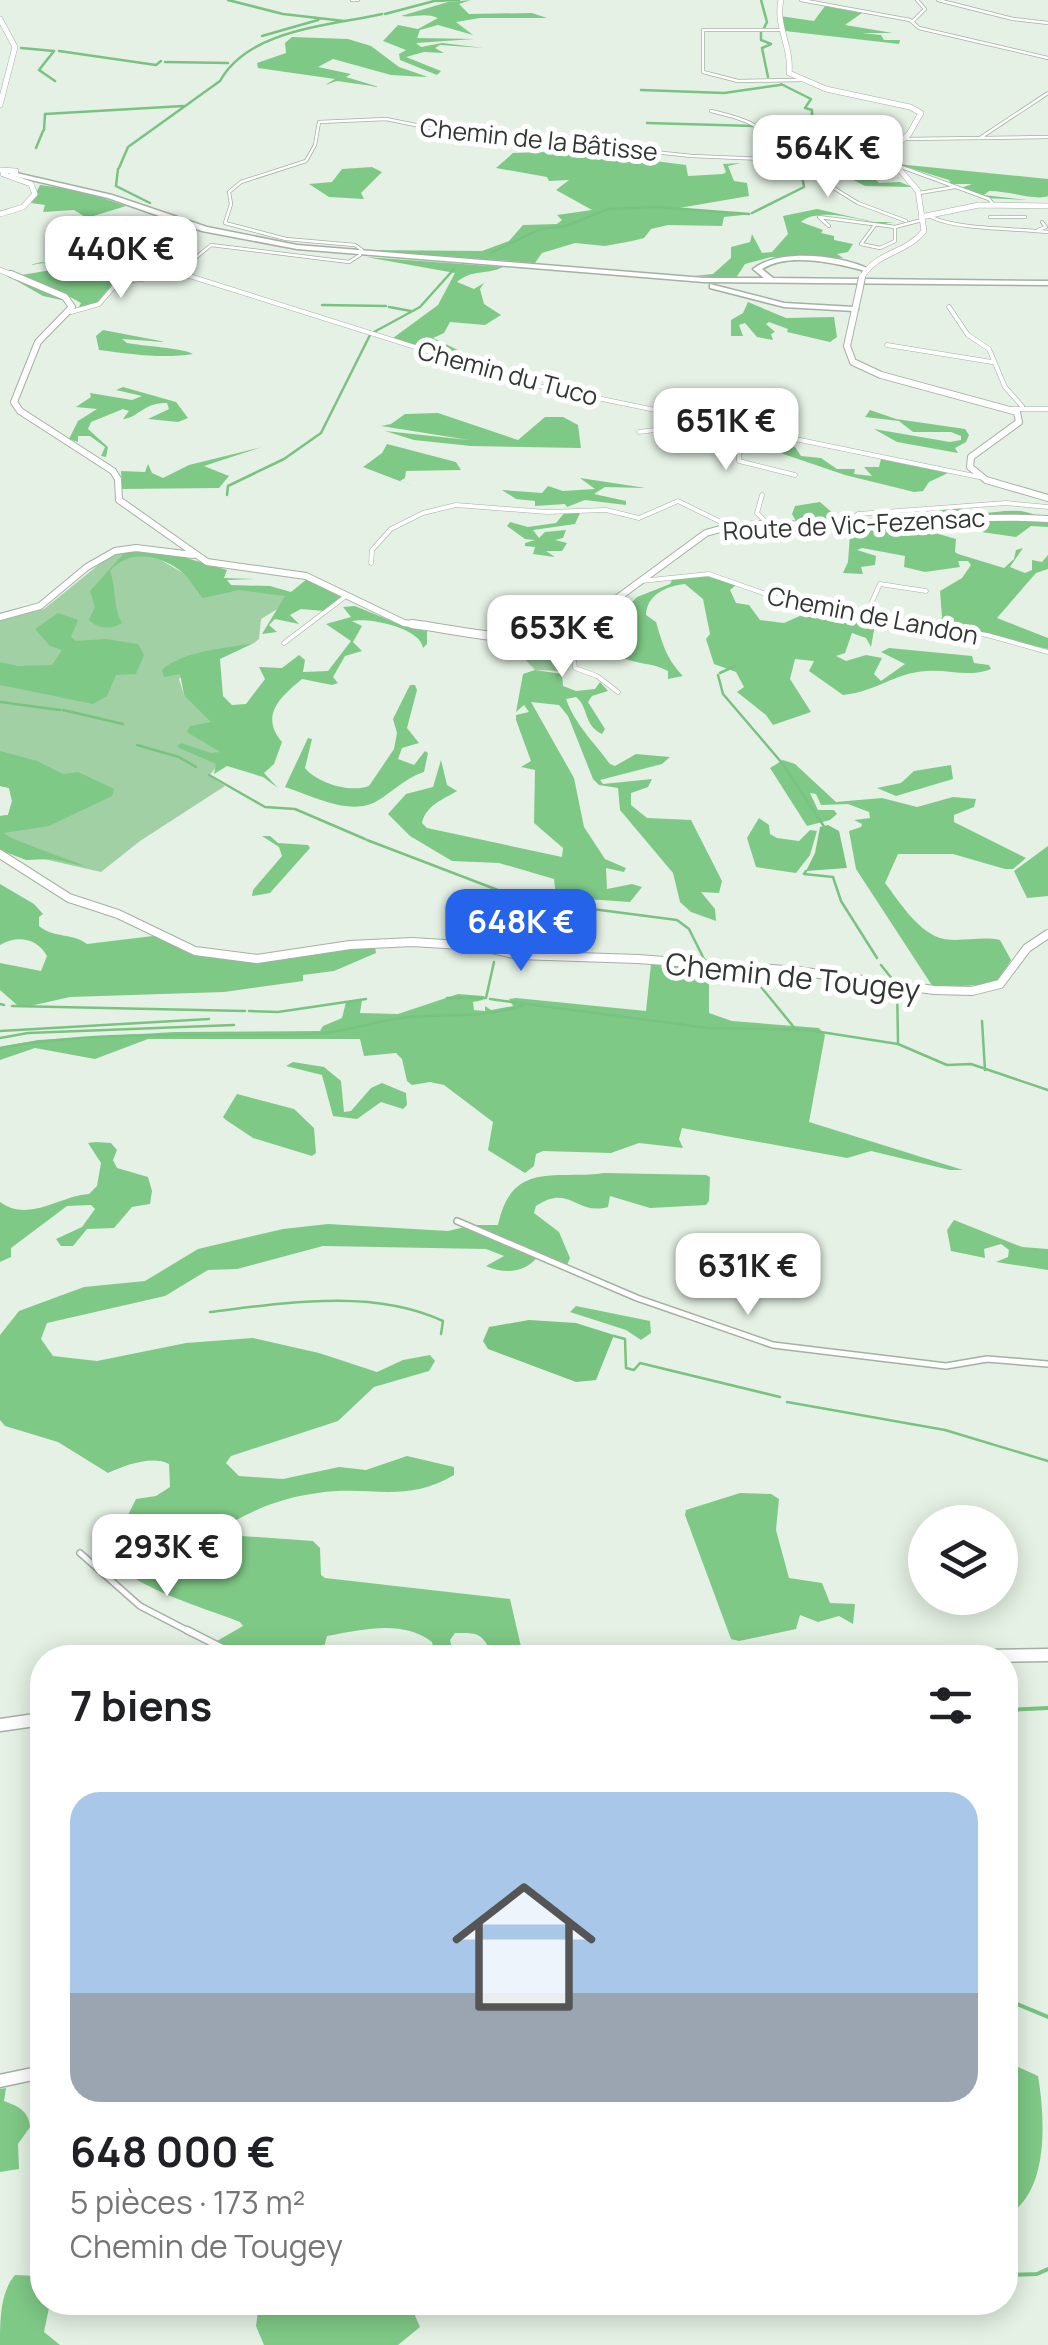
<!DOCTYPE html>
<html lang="fr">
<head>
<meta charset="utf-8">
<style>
	:root { --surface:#fff; --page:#f6f6f6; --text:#202124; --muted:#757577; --line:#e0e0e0; --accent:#2563eb }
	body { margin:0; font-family:Manrope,sans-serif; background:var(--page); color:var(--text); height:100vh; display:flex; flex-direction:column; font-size:38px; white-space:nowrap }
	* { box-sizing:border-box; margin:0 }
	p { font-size:32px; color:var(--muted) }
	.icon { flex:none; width:55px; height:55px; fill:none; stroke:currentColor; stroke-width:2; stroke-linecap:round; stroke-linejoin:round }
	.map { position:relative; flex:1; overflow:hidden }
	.side { position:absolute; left:30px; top:1645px; width:988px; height:670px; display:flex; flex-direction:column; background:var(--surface); border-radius:40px; box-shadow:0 5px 25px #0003 }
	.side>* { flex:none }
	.buttons { position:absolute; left:908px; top:1505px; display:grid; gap:20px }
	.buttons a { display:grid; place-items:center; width:110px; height:110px; border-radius:50%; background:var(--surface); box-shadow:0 5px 25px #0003; font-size:50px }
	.price { position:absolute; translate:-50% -85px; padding:0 22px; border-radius:20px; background:#fff; color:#222; font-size:32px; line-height:65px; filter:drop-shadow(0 2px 5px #0008) }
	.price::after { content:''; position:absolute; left:50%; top:60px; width:30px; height:22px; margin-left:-15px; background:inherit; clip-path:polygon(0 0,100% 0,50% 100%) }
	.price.on { background:var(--accent); color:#fff }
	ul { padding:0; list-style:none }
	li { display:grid; align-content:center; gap:20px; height:530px; padding:0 40px }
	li+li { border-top:2px solid var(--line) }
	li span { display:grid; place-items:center; height:310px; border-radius:30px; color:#555 }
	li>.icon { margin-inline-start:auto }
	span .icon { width:180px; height:180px; fill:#fffc; stroke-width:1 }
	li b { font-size:42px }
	h2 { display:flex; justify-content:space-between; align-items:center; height:120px; padding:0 40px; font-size:42px }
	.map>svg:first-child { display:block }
</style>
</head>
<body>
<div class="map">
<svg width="1048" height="2345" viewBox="0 0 1048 2345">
	<rect width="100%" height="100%" fill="#e5f1e5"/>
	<path fill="#a0d0a4" d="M142,549L188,576L199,594L252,588L290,593L284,605L261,619L259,639L254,643L201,655L179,679L184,695L246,730L209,776L225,786L140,841L101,872L0,849V816L8,815L12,801L9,788L0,786V619L44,609L112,554Z
		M568,638L561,671L535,670L519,653L522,642Z"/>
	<path fill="#7fc986" d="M471,0L459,4L469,14L532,13L547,18H480L456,22L473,35L438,25L420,30L417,38L474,39L416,43L421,47L442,43L484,48L440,45L435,48L444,53L424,52L406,57L441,71L437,75L400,60L399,54L406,50L383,41L398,25L418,29L438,18C424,12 414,18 401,16L448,2Z
		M825,6L862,13L845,25L893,33H862L881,35L884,40H900L899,44L785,31L780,16L814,21Z
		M292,37L348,39L371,46L399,67L428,77L391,75L333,59L318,67L351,74L346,77L379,87L337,81L325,85L335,79L258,68L257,63L286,53L285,43Z
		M802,135L845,140L853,151L889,143L883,155L853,156L846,162L858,165L862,172L884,174L873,177L879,183L900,182L912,187L865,186L818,162L809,145H791Z
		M613,150V156L631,158L634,150L646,151L647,160L686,165L688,176L723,174L726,172L723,164L741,163L728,166L734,181L747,183L749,196L679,208L753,214L724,217L722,226L668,225L651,229L644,238L632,241L605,246L575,243L542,253L535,263L366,250L482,251L509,241L523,225L557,224L562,220L557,215L592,210L556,190L569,180L549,181L547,177L496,168L513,153Z
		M897,164L1048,179V196C1036,201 1010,191 989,191L984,195L1027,200L984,198L958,189L972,184H951L949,180Z
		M372,167L382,172L361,193L364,199L329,197L309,184L332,182L342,169Z
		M40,185L82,191L126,206L87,218L74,210L43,212L45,205L31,203Z
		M817,209L874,222H895L885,223L892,225L888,226C864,221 820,206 801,222L823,230L821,233L834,236V240L853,244L848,252L837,254L843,258L771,257L745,264L736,278L694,276L713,274L731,258V247L750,242L752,234L762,253L772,252L788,234L783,216Z
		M366,257L503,267C487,275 472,269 457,282L474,289L484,283L480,289L484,304L501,315L485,325L450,322L444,333L433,338L462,352L446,355L393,338L438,305L455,273Z
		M42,262L114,282L97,303L78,309L81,303L63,293L66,301L43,296L10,277L57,269L44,263L29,265Z
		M748,302L786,318L834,317L837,337L830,342L787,332L788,329L769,322L766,324L775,332L771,334L773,340L757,337L745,323L739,325L743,336H731V320L743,313Z
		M103,330L166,342L122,339L127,343C142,346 184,348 193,354C162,359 131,354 99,350L96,336Z
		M123,387L176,402L188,418L178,422L148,419L169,409L167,403C144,402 138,418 123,419L129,411L123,409L91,422L88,429L108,447L106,457L101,456L105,447L90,436H78V442L69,439L78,421L97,409L76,407L91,397L90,393L132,400L142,396L116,390Z
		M870,410L896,419L965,429L969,435L966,442L955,448L958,453L897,442L874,429L950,442L961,440V436L951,432H913L899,421L865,417Z
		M438,413L518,440L545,417H563L578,425L581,448L471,446L414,440L385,431L469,440L381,426L391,424L405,414Z
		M761,435L765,444L795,447L801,456L821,458L837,469H855L854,474L872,476L864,467H879L881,459L948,473L929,482L923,491L914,492L845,475L757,445L754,442Z
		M387,444L456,462L461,470L406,471L405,478L400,481L415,487L363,467L382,453Z
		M262,447L204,466L229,476L219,488L122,489L121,471L145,472L148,464L152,473L163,478L189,465Z
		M580,478L646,488L605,487L594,494L626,501V505L585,500L567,507L565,504L535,506V501L516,499L502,490L542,493L548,486L563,491L595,489Z
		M820,502L843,522L960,508C978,521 1011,503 1035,515L862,524L775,522L796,521L792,514L795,506Z
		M566,511H581L575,524L533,530L539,538L545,532L566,530L563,538L555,540L567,543L562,551H546L555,557L533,554L535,547L525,546V543L535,540L525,539L507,526L510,522L528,527L556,523Z
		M991,519L1048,520V527L1031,526L1016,537L940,526L921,529L956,539L955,552L958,554L1004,568L1014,559L1016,550L1023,548L1010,567L1025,573L1032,570V560L1042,562L1048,555V569L1036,573L997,618L1048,638V649L975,634L974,627L950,623L940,627L932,622L942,618L940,591L962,578L971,565L968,561H958L960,567L925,572L904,567L905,556L862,548L857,550L876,556L875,565L861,567L863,574L843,573L848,562L850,535L855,530Z
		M127,550L163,551L227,570L224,578L255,579L227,580L231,585L270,586L291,592L307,579L341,597L324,611L301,609L290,615L299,624L275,619L269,625L277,632L262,634L285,596L239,590L203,598C197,593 191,580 184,574C165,556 129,547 110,571C117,590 112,604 122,623C112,630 98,629 89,620L95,607L90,591Z
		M703,575L736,585L730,590L736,603L749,605L760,620L784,623L802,615L830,618L832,612L876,619L871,647L866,638L852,633L845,653L836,656L846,661L866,655L882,658L874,674L881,681L905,664L881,652L889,648L972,656L974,663L989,665L991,669C968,678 949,669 927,671C893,673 879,691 843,695L809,671L814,661L795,659L790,679L811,712L773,725L766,715L737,692L744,687L736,672L714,664L706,639L710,634L703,599L685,584C667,586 647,594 646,615L656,622C663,645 666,658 683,676L668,679V671C652,662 634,665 618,655L620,646L603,638L622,627L621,614L637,597L670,584L673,578Z
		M355,606L401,625L427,631V644L423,648C421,628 369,617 352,621L362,626L353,642L362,651L345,656L333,677L338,683L332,685L302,679C279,698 260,716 282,742L274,764L264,773L278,788L263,777L227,766L214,774L216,764L177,747L181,743L211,753L220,752L187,732L190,726L211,722L184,695L180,674L164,677L162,670C182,651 226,648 254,643L220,659L223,696L232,705L246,704L265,679L259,667L282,668L299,655L305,660L303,672L328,671L351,641L326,624L351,617L343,607Z
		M58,613L78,620L71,637L76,641L106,639L138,644L144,655L136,674L116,675L107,696L93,704L0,685V662L18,666L52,665L62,650L50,646L35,629Z
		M535,670L562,674L563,686L576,691L595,689L600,682L608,691L592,696L588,702L605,729L602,734C583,725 589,707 576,697L566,699C576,726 594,742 610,764L615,766L636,754L670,757L662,764L600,780L603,784L652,779L648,787L631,793V805L647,818L691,820L722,881L719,893L701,892L715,909L716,921L691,912L680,902L673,873L620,810L618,788L599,785L593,779L568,716L559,705L531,702L574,778L584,827L605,859L626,868L624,872L606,868L607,889L632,884L642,887L630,902L556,897L554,879L499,863L452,861L410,836L388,814L406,794L433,787L441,760L447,785L457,791C444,799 426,805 422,823L427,828L562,857L563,848L534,823L535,770L521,767L531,761L516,720V715L529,712L524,705L516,712L523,674Z
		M410,685H415L417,690L407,728L419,743L402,748L398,759L414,765L425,751L428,753L424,772C405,778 394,791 377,801C351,817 310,795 285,787L308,738L312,739L305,768C317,783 350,793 369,786L394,749L397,733L393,719Z
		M0,751L37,761L63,774L78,772L114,789L112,796L49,826L4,833C10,840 72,860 87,867L52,859L26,860L0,850V816L8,815L12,801L9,788L0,786Z
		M783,760L795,764L836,802L882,798L917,807L953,797L976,799L974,807L954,815V822L1026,858L1013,869H1005L953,854H898L885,883C899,901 919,934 944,939C962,942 982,936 1000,940L1011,960L999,980L983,985L933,987L856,869L849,831L861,827L862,824L854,820L870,818L869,812L848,804L821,805L816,794L810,793L818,810H834L837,814L830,820L807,826L770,768Z
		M951,765L953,779L896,796L877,788L901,783L914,771Z
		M759,818L769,825L770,834L777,838L799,841L810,830L817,831L810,855L796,873L756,867L747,838Z
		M262,836H270L278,843L308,845L310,848L270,893L252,896L253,890L282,856L279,847Z
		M1048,846V896L1027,898L1014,871Z
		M0,884L34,904L43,914L39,917V926C55,939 71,932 87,944L153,936L176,945L256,961L360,945L375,947L376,953L334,971L303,975V981L224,992L70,997L30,1006L17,1005L0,990V963L41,971L47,956C37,938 17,935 0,945Z
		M651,964L713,968L709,972V1013L732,1021L819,1028L825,1035L809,1122L963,1170H950L871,1151L847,1158L682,1128L679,1139L683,1148L639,1143L611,1153L543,1151L536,1154L534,1166L525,1173L488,1150L493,1122L444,1085L430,1082L412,1085L407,1081L402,1059L396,1053L364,1056L360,1039H148L95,1059L35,1048L0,1060V1047L38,1040L175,1032L320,1031L323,1026L342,1018L346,1002L362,1000L360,1013L398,1014L458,994L484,996L483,1000L473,1002L474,1010L485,1011V1006L491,1010L513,1006L509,999L516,998L646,1011Z
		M293,1062L324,1067L341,1081L344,1112L351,1111L371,1088L382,1083L406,1093L407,1105L403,1109L381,1102L357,1119L333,1116L322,1075L286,1066Z
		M237,1094L294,1109L314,1128L316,1153L312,1156L253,1138L226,1120L223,1117Z
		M96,1142L111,1143L117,1150L113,1160L117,1168L148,1177L152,1191L150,1204L132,1207L114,1228L87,1229L73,1246H61L56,1239L82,1227L95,1209L91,1205L67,1206L11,1248V1257L0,1262V1202C29,1223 59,1196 89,1194L97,1186L101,1163L88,1143Z
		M604,1173L706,1175L710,1177L709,1201L706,1205L650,1208L610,1196L608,1207C576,1216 570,1183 536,1206L534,1213L559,1232L570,1258L567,1265L539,1255C527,1272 506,1275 486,1266L504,1256L486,1249L323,1246L237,1269L208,1270L165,1296L47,1323L41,1339L53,1356L97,1361L186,1343L253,1338L319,1353L377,1372L403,1360L430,1355L435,1361L429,1371L374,1387L338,1421L231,1456L226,1463L239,1476L283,1479L339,1467L366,1470L407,1456L454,1467V1475C406,1504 369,1485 318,1493C286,1497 259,1507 231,1523L228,1535L313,1541L320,1548L321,1575L325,1578L510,1599L522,1651L491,1653C482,1632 477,1633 455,1633L450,1640L454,1656L430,1657L435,1655L432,1642C402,1619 362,1630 327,1636L324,1647L350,1657L392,1647L397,1657H249L217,1641L243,1626L240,1622C203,1607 123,1586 104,1549L109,1529L128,1515L136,1499L156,1496L170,1487L169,1464C153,1455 125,1465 108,1473L58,1442L5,1426L0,1420V1335L19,1311L84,1287L145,1281L198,1249L283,1229L328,1224L448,1231L473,1225H498C512,1160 554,1180 604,1173Z
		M954,1220L1022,1247L1048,1249V1270L996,1262L1008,1257L1009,1250L1001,1244L984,1249L985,1258L951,1251L947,1230Z
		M576,1306L650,1321L651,1333L641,1340L626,1330L570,1312Z
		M740,1493L771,1494L779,1499L776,1530L789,1578L822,1583L830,1603L855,1604L853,1624L839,1616L818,1622L800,1615L796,1629L739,1641L731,1639L685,1515L686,1510Z
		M1005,2061L1038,2076C1046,2124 1048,2195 1005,2217Z
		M6,2088L4,2101C18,2106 29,2111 30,2127L18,2144L19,2169L0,2172V2089Z
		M42,2264V2302L50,2303L44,2332L60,2345H0C0,2322 0,2292 15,2275L39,2276Z
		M370,2302L378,2307L395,2303L413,2311L420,2327L398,2345H264L256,2326L259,2303Z"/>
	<path fill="#79c380" d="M828,825L839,831L847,868L806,871L815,853L820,827Z
		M529,1320L576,1323L614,1335L596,1380L576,1382L488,1349L483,1341L489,1327Z"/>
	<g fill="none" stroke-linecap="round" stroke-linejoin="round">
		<path stroke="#79c380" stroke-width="2.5" d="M228,0L283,14L344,21
			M761,0L767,22L763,30
			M385,14L434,1L459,0
			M761,32V40L771,44L762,48L768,77
			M262,36L318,20
			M21,48L54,51
			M54,51L39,70L55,81
			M59,51L156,65L161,61
			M165,62L228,63
			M781,84L811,99L805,108L812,110V115L794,145L798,165
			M641,90L724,93L780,85
			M647,123L754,126
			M758,126L806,121
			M44,130L45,114L183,106
			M36,148L43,131
			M119,168L128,147L220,81C249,29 329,26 382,14
			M118,169L116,186L150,203
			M752,213L804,187L801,170
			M491,253L540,229L566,226L608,209L657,207L749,214
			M322,305L386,306
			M389,307L411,311
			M374,332L420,307L454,269
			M227,495L228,486L284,459L321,433L370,335
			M720,673L735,666
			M718,675L723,694L782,763L825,828
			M0,702L60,710
			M63,710L123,724
			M137,745L179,757L196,767
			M209,775L265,807L295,809L365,839
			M367,840L503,892L554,904L677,920L689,929L705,961
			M806,871L804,874L833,877L841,901L877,958
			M881,965L893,980
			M748,971L797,1031
			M897,985L898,1042
			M447,998H486L494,962
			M490,999L708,1028L808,1030L898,1044L947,1065L971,1064L1048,1090
			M0,1004L4,1005
			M12,1006L245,1011
			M249,1011L278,1012L366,999
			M982,1021L985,1070
			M0,1031L209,1019
			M0,1038L28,1033L234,1025
			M0,1048C103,1029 208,1037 313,1034C346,1033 378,1019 411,1017C449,1014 488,1018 524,1005
			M210,1312C284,1303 373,1288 443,1321L441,1334
			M614,1336L625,1339L626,1368L634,1370L640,1363L780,1397
			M787,1402L945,1430L1048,1461"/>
		<path stroke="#79c380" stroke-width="4" d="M1005,1710L1048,1708
			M1005,1999L1048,2017
			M1005,2275L1037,2274L1048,2269"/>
		<g stroke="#a5b0a5" stroke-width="4">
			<path id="street-far3" d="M352,0H358
				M801,0L910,20L919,28L1048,58
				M938,0L1013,19L1048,23
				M913,21L925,9L917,0
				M782,30H703V72L738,81L802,80
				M711,111C742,118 771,125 778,159
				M980,138L1048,93
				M904,139L1048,137
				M896,165L989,199L993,204
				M919,193L955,187
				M931,217C959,230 1013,228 1048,232
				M990,217H1025
				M875,225L861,244L880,248L895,241V227
				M829,226L819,217L895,227
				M895,227L922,220
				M1038,230L1046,227L1042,222
				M362,250L355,245L286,239L225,223L231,204L229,192L241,182L306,161L315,145L319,122L386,119L465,135L593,140L625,149L692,156L788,160L858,203L906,221
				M176,274L211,245L349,262L360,255
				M159,277H191"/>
		</g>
		<g stroke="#a5b0a5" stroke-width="5">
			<path id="street-far2" d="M183,274L539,386L979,477
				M949,307L968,335L989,349L1005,387L1022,406
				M71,312L99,304L118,282L179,274
				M887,345L992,362
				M1012,409H1048
				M639,432L670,428L685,416
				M760,432L739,453V461L795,475
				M762,495L757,513L767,523
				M855,526L854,517L858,514L1006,503L1048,507
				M371,563L372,550L391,529L423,513L456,505L547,512L606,510L639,518L678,501L729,526
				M641,581L709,574L797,605L987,635L1048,652
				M866,615L880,584L926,591
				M571,632L575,668L597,676L618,692
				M284,643L346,596"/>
		</g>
		<g stroke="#a5b0a5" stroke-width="8">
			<path id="street-far1" d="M457,1221L637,1298L773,1345L946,1366L987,1359L1048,1364
				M80,1553L140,1606L192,1633"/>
		</g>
		<g stroke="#a5b0a5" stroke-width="9">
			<path id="street" d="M187,1630L242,1658"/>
		</g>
		<g stroke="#a5b0a5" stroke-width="6">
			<path id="secondary-far3" d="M781,0C775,25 792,47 789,73L826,89L910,107L921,113L909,134L886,154L918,191L924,231C907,253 876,252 862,277
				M0,214L23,207L35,194L31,184L3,174
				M921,217L979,205L1048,206
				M0,270L17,277"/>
		</g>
		<g stroke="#a5b0a5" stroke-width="8">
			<path id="secondary-far2" d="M11,274L65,297L72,307L38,342L14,402L20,411L113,471L118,479L119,500L207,562L306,576L404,623L431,627
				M860,287L847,346L853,362L881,375L1017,412L1019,422L971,457L970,467L986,480L1048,498
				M0,617L40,606L87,567L115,551L136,548L193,555
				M578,627L706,533C755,517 803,527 853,526C918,524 982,514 1048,519"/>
		</g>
		<g stroke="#a5b0a5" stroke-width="10">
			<path id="secondary-far1" d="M412,624C468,631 531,651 583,624
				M0,854L69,898L118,914L195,951L257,959L350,945L412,942L478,946L518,955L638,959L798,971L934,990L972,991L1000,984L1027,948L1048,934"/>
		</g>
		<g stroke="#a5b0a5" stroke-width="15">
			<path id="secondary" d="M503,1658H559
				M680,1658H713
				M855,1658L1048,1655
				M0,1725L42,1719
				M0,2081L42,2072"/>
		</g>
		<g stroke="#a5b0a5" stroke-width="6">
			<path id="primary" d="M0,19L15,47L0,105
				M0,170L16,171"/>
		</g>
		<g stroke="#a5b0a5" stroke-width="3">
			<path id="highway" d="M12,172L112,195L207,227L297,245L704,278H764L753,269C779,248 841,255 869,269L865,271C837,263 788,252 762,269L773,278L1048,281V285L704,282L297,249L202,231L108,198L10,175V173Z
				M710,284L784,303L854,307L858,309L854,311L784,307L710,288Z"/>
		</g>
		<use href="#street-far3" stroke="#fff" stroke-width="2.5"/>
		<use href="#street-far2" stroke="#fff" stroke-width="4"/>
		<use href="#street-far1" stroke="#fff" stroke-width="5"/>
		<use href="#street" stroke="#fff" stroke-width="6"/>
		<use href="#secondary-far3" stroke="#fff" stroke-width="5"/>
		<use href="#secondary-far2" stroke="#fff" stroke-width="6"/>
		<use href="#secondary-far1" stroke="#fff" stroke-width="8"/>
		<use href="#secondary" stroke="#fff" stroke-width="12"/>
		<use href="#primary" stroke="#fff" stroke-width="5"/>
		<use href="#highway" fill="#fff" fill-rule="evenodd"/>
		<g stroke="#a5b0a5" stroke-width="8" stroke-linecap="butt">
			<path id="secondary-bridge" d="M860,287L862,277"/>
		</g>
		<use href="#secondary-bridge" stroke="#fff" stroke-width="6"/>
	</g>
	<g text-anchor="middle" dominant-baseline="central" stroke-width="10" stroke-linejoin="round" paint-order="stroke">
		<g font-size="25" fill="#323733" stroke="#fff">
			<text transform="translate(539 139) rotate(6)">Chemin de la Bâtisse</text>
			<text transform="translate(508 373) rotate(15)">Chemin du Tuco</text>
			<text transform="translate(854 524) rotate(-3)">Route de Vic-Fezensac</text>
			<text transform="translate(873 615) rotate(11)">Chemin de Landon</text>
		</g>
		<g font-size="30" fill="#323733" stroke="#fff">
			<text transform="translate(793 976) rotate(6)">Chemin de Tougey</text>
		</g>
	</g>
</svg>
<div class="buttons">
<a><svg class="icon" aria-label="layers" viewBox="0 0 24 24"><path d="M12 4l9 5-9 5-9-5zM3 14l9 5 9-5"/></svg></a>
</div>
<b class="price" style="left:828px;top:200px">564K €</b>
<b class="price" style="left:121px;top:301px">440K €</b>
<b class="price" style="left:726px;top:473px">651K €</b>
<b class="price" style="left:562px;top:680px">653K €</b>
<b class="price on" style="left:521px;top:974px">648K €</b>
<b class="price" style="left:748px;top:1318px">631K €</b>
<b class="price" style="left:167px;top:1599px">293K €</b>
<section class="side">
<h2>7 biens<svg class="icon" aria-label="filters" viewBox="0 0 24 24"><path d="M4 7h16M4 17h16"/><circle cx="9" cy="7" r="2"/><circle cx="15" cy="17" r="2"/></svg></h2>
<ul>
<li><span style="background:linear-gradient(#a9c7e8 65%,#9aa5b1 0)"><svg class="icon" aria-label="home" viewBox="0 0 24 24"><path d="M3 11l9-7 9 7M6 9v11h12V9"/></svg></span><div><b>648 000 €</b><p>5 pièces · 173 m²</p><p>Chemin de Tougey</p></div></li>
</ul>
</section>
</div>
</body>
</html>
